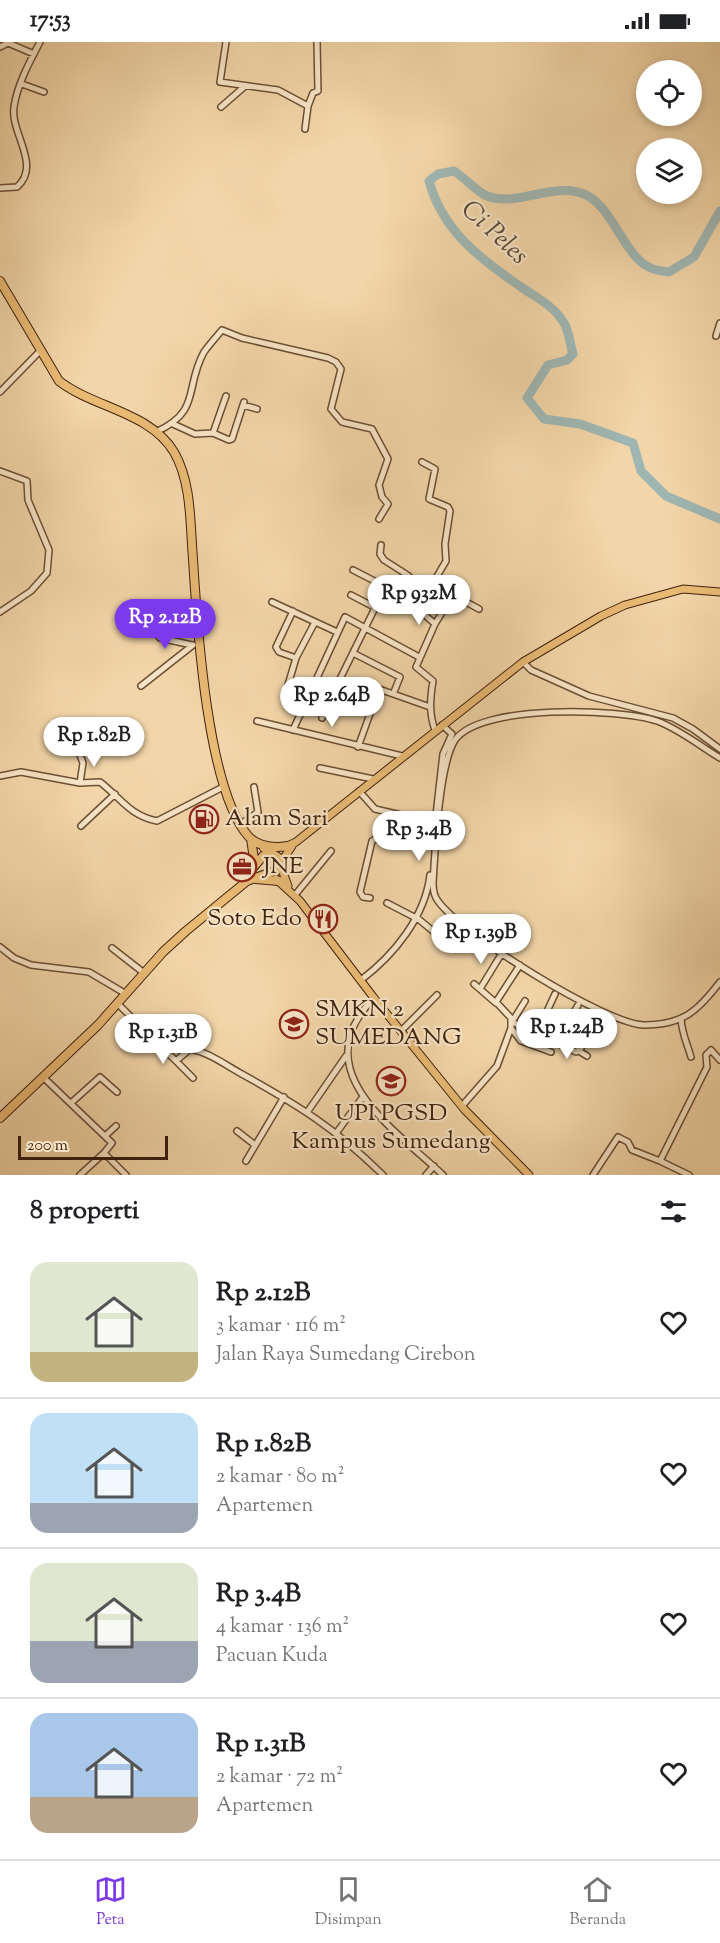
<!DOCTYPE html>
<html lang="id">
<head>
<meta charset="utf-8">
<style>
	:root { --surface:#fff; --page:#f6f6f6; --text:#202124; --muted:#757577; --line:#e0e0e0; --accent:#7c3aed }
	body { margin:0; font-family:"Sorts Mill Goudy",serif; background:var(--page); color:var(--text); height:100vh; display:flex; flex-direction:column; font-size:22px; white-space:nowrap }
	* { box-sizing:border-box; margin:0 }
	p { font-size:20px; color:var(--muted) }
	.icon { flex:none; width:33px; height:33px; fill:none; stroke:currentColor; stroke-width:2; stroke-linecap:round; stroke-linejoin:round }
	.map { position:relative; height:1133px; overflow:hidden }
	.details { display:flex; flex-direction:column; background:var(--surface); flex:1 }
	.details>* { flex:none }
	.fabs { position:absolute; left:636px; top:18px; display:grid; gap:12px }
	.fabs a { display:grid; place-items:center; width:66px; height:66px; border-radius:50%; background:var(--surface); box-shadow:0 3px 9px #0003; font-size:30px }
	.scale { position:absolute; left:18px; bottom:15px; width:150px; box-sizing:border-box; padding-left:6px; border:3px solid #40220e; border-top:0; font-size:16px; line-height:21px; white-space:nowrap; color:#40220e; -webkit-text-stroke:4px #f7e4c6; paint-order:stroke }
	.price { position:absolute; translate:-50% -51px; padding:0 14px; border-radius:21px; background:#fff; color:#222; font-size:20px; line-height:39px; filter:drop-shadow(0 2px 3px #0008) }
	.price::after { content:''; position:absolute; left:50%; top:36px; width:18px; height:14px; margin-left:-9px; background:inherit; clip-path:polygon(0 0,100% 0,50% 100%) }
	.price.selected { background:var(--accent); color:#fff }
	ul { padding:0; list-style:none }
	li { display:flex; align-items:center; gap:18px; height:150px; padding:0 30px }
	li+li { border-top:2px solid var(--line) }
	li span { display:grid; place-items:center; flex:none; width:168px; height:120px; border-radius:18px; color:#555 }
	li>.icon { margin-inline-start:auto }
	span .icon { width:72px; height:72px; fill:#fffc; stroke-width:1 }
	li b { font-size:26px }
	h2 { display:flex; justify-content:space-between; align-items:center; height:72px; padding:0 30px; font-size:26px }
	.status { display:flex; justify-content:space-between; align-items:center; height:42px; padding:0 30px; background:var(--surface); direction:ltr }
	.status svg { height:16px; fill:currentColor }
	.dock { display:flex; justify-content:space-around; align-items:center; height:84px; border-top:2px solid var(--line); background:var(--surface); font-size:16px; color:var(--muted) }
	.dock a { display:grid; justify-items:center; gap:3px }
	.dock .selected { color:var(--accent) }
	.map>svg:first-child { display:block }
</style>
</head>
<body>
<div class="status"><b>17:53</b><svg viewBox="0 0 49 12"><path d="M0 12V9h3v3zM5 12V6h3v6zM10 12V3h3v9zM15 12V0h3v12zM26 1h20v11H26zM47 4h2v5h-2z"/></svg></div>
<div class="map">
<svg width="720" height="1133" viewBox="0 0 720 1133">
	<rect width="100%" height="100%" fill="#f2d5a8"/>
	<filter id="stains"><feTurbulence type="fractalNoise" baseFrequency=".00333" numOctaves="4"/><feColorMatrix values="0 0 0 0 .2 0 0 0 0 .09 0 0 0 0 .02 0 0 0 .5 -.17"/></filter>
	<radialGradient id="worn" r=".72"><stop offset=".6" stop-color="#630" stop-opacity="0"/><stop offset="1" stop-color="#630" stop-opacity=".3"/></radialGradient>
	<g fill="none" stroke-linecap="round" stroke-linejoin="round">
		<path stroke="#9fb6b2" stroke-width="9" d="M720,169L694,215L669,230C664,229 656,229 651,226C626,217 613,167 588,154C556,137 519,166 487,154C478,151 464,135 454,129L438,132L429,139C443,190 480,216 521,245C537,256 554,264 564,281C569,289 570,302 573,312L567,318L548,323L527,356L544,377L580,382L633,401L641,429L666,454L720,477"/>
		<g stroke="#6c4f34" stroke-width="8">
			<path id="minor" d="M226,0L220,40L278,48L308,64L305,87
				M0,5L8,1L34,12
				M22,42L44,50
				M308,64L313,51L318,49L317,0
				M221,65L244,45
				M0,146L17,145C42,123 10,91 14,65C17,43 30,19 40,0
				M716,294L720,281
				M0,350L40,309
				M243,363L257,367
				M173,382L195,392L213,391L226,354
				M156,390C202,369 184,346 204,310C209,303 216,295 222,288L242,296L328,316L336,320L341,327L331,367L342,380L372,387L388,417L379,443L382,455L388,462L379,477
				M213,391L229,398L232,397L244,360
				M422,420L435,427L429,457L448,465L450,469L445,502L446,519L423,558
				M0,429L27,439L28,458L49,508L47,531L31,549L0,570
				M381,503L380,512L384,518L409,534V551
				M390,547L409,551L423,558L426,574L435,582L416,625L433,639C430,657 429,672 435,688
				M351,553L376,566
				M272,560L337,590
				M134,564L141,572L155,578L158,586L156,591L160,596L192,603
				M293,569L276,605L279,610L296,616
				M315,580L296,616L285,653L325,668L322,676
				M435,582L453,553L479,567
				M353,611L400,635L394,650
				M523,620L531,628L589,654L673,676L693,687L720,707
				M141,644L193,603
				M336,645L375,566L382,563L390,547L353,528
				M257,679L402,714
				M293,688L345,575L419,615
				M358,705L379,647L430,665
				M80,713L83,721L80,741
				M720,716C700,704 679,687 657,679C619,666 480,662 455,698C439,723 435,809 433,841C433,848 434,854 438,859C461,892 605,982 644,983C683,983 698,969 720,940
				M320,726L373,737
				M0,734L21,730L80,741L100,740C122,757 129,773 157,779L223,745
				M359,749L375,767L405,774
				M436,773L443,712L452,692L442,683
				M241,782L258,770L254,745
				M81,784L115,752
				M295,853L331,809
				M370,856L363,855L360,850L372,799L377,796L387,771
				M387,861L416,876
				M416,875L446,900
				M0,905L14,916L31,923L89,930L126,952
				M112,906L144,931
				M361,938C394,913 425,875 430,833
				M474,942L496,961
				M480,947L502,911
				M374,956C303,1028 393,1086 443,1133
				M525,959L512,980L576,1010L581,1006L596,973
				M118,962L176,1019L190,1007C208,1010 224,1022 240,1031C298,1063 335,1086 383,1133
				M681,977C682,992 687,1001 691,1015
				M511,986L521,999L551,1010
				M402,988L437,953
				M537,991L555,952
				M558,1000L578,963
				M579,1009L587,1014
				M176,1019L193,1036
				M43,1035L112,1101L104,1111L126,1133
				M71,1061L100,1035L117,1050
				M462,1064L497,1024L511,986V976L496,960L520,923
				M308,1069L346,1014
				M237,1089L255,1103
				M337,1090L362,1056
				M105,1094L116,1084
				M246,1119L284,1055
				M80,1133L104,1111
				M426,1133L434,1124
				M593,1133L618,1095L628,1100L632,1108L660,1119
				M689,1133L660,1119L707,1025L706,1013L711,1008L720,1018"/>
		</g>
		<g stroke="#40220e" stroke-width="9">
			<path id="major" d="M285,805L296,800L523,620L601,574L625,563L683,547L720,550
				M276,837L300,859L374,956L464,1067L529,1133
				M288,844L280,822L292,804"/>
		</g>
		<g stroke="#40220e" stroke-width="10">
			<path id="highway" d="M0,239L59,339C94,366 150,370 174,410C192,441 190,483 193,517C197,582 207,749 249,795C259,805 275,806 288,804
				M252,827L263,814L271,811
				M256,837L279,839
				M247,839L254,817L251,797
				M0,1076L98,983L163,910L186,889L247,839L277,828L280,822L279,816L264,806"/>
		</g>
		<use href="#minor" stroke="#f7e4c6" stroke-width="5"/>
		<use href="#major" stroke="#e9ba74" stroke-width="7"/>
		<use href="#highway" stroke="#e9ba74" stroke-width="8"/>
	</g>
	<defs>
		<g id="fuel-ring" transform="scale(1.5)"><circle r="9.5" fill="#f7e4c6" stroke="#8f2418" stroke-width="1.5"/><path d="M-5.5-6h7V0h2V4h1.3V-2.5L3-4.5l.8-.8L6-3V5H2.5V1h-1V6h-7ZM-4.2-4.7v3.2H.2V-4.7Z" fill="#8f2418"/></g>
		<g id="office-ring" transform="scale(1.5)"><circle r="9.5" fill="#f7e4c6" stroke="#8f2418" stroke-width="1.5"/><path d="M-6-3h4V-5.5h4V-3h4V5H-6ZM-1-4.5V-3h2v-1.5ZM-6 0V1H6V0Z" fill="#8f2418"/></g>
		<g id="restaurant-ring" transform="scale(1.5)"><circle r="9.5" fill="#f7e4c6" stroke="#8f2418" stroke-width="1.5"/><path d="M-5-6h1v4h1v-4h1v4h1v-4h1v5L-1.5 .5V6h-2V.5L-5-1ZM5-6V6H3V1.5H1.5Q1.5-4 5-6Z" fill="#8f2418"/></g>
		<g id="school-ring" transform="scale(1.5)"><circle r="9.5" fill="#f7e4c6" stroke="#8f2418" stroke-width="1.5"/><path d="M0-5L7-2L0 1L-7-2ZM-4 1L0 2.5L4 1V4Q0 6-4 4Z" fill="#8f2418"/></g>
	</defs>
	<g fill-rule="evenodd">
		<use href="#fuel-ring" x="204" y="777"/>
		<use href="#office-ring" x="242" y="825"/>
		<use href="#restaurant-ring" x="323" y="877"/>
		<use href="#school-ring" x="294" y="982"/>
		<use href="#school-ring" x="391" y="1039"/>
	</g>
	<g text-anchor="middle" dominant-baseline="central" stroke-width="4.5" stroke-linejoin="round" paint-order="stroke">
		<g font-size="24" fill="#40220e" stroke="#f7e4c6" text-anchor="start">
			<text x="225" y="777">Alam Sari</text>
			<text x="263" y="825">JNE</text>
			<text x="302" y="877" text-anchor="end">Soto Edo</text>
			<text x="315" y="968">SMKN 2<tspan x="315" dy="28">SUMEDANG</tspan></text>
			<text x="391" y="1072" text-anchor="middle">UPI PGSD<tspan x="391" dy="28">Kampus Sumedang</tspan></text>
		</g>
		<g font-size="26" font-style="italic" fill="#584737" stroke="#f7e4c6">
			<text transform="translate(494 191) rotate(43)">Ci Peles</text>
		</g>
	</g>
	<rect width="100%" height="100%" filter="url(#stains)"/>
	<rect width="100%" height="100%" fill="url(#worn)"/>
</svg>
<div class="fabs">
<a><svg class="icon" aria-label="locate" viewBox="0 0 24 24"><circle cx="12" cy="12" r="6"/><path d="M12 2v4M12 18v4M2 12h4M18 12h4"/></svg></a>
<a><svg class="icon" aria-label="layers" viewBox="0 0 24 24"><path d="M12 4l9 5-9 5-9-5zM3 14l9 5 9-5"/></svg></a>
</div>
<div class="scale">200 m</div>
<b class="price" style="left:419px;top:584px">Rp 932M</b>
<b class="price selected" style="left:165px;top:608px">Rp 2.12B</b>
<b class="price" style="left:332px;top:686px">Rp 2.64B</b>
<b class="price" style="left:94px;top:726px">Rp 1.82B</b>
<b class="price" style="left:419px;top:820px">Rp 3.4B</b>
<b class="price" style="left:481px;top:923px">Rp 1.39B</b>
<b class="price" style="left:567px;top:1018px">Rp 1.24B</b>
<b class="price" style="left:163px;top:1023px">Rp 1.31B</b>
</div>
<section class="details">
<h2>8 properti<svg class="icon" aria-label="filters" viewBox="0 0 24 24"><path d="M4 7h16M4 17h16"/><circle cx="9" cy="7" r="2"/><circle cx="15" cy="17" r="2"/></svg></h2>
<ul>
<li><span style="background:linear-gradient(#dfe7d0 75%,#c2b280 0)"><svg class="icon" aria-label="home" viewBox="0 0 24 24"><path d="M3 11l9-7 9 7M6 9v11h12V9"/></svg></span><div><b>Rp 2.12B</b><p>3 kamar · 116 m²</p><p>Jalan Raya Sumedang Cirebon</p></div><svg class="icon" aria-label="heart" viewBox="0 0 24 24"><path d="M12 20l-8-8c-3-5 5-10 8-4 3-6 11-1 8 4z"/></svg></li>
<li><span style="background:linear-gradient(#bfe0f5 75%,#9aa5b1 0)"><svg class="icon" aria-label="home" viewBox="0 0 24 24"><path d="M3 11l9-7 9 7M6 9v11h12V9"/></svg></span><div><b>Rp 1.82B</b><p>2 kamar · 80 m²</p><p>Apartemen</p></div><svg class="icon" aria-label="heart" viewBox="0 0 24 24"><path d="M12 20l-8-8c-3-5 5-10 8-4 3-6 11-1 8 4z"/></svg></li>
<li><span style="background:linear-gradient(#dfe7d0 65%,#9aa5b1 0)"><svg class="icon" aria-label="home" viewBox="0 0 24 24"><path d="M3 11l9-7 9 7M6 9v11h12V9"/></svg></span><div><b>Rp 3.4B</b><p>4 kamar · 136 m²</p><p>Pacuan Kuda</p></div><svg class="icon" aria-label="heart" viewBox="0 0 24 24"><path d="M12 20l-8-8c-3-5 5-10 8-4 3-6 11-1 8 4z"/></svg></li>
<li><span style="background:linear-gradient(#a9c7e8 70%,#b9a48a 0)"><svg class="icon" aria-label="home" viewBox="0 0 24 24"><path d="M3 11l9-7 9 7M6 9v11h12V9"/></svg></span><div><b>Rp 1.31B</b><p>2 kamar · 72 m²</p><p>Apartemen</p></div><svg class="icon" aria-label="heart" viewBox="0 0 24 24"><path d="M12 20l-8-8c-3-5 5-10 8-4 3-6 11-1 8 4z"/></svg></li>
</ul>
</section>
<nav class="dock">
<a class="selected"><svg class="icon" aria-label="map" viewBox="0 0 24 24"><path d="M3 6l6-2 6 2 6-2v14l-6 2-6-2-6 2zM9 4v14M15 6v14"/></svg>Peta</a>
<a><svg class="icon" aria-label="saved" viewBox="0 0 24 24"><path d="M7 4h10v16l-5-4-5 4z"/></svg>Disimpan</a>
<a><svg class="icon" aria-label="home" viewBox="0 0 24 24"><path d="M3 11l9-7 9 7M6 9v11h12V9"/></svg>Beranda</a>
</nav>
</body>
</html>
